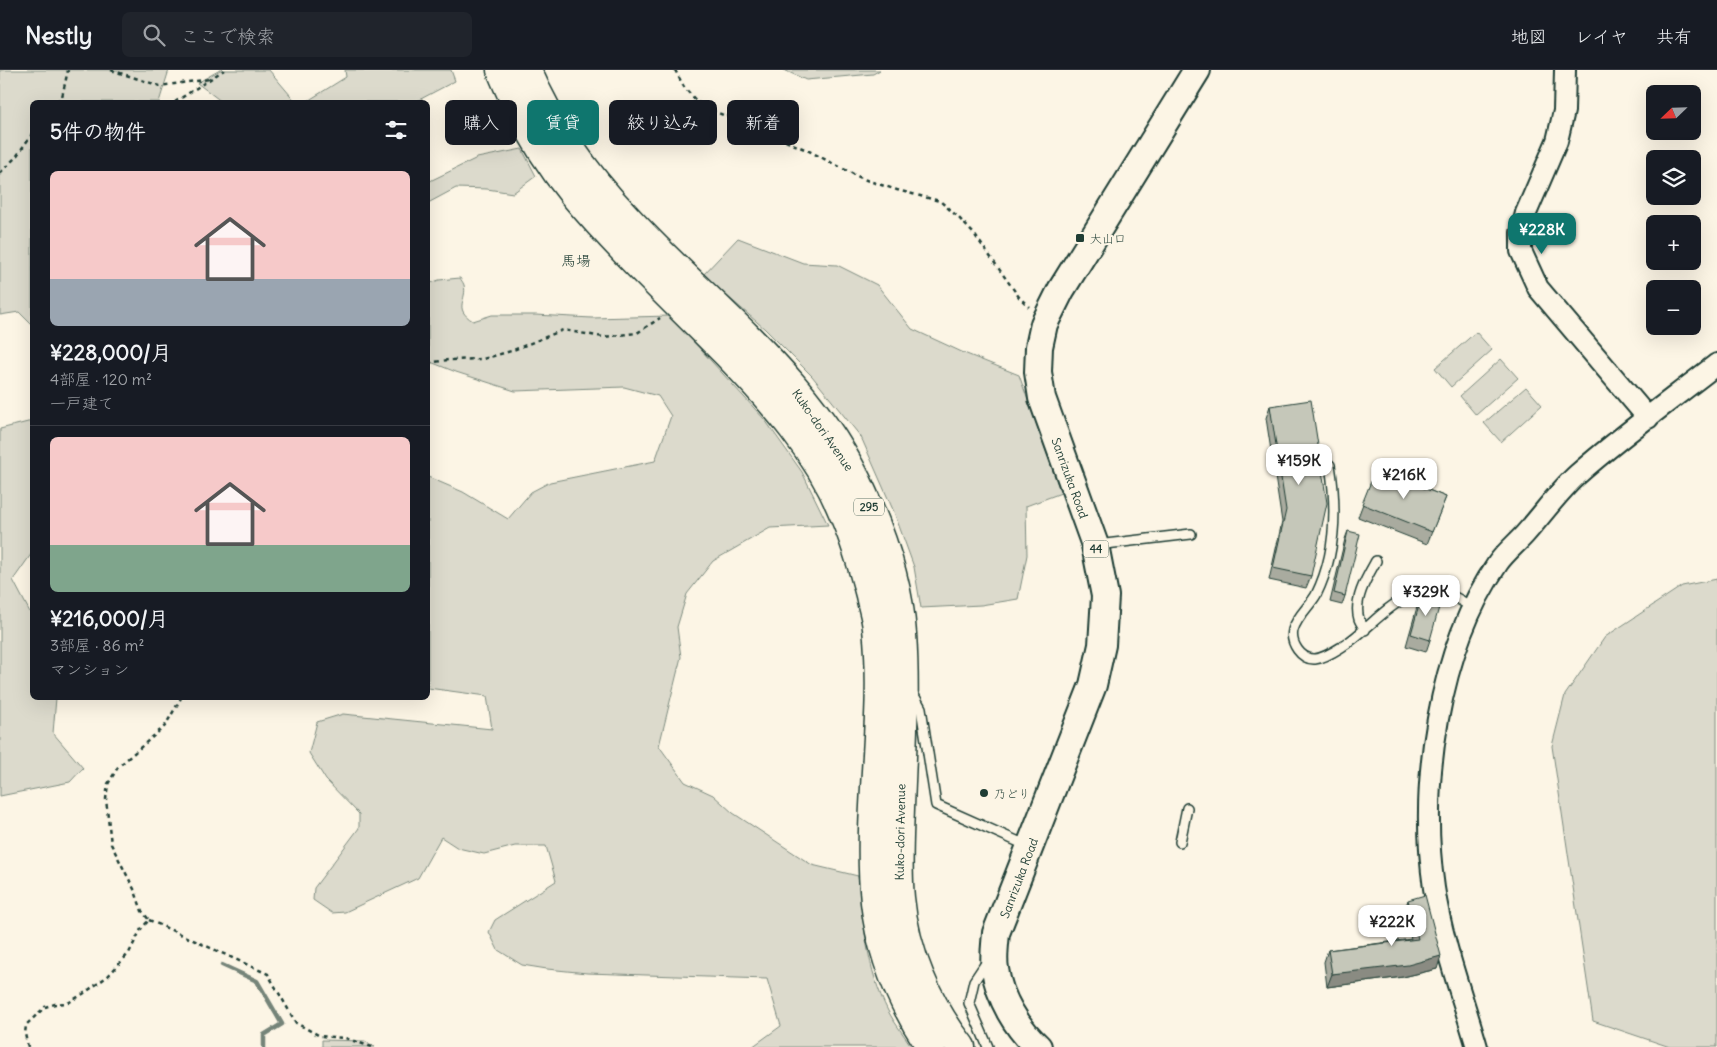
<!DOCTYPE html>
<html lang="ja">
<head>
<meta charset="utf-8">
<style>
	:root { --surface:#171b24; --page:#20242c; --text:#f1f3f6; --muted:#9ea1a6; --line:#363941; --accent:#0f766e }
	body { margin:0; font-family:Delius,"Klee One",sans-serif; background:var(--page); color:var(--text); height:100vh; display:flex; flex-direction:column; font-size:19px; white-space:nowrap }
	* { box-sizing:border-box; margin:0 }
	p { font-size:16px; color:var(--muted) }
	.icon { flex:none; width:28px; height:28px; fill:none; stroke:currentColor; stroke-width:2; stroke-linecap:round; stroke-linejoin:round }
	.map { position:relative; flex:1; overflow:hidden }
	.details { position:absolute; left:30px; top:30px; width:400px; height:600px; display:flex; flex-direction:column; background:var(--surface); border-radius:8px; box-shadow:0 5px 20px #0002 }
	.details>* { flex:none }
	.banner { position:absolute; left:445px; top:30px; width:475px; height:45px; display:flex; gap:10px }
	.needle { width:32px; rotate:247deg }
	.fabs { position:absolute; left:1646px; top:15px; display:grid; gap:10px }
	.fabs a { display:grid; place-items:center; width:55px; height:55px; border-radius:8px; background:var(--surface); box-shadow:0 5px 20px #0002; font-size:25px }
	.price { position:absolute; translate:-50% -42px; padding:0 11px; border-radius:10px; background:#fff; color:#222; font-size:16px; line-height:32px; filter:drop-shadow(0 1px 2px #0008) }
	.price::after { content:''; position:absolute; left:50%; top:30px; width:15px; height:11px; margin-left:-8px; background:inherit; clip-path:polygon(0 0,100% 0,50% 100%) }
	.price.on { background:var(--accent); color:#fff }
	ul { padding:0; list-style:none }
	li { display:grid; align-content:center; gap:10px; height:265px; padding:0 20px }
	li+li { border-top:1px solid var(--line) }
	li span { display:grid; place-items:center; height:155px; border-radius:8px; color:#555 }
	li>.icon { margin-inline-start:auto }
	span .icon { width:90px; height:90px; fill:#fffc; stroke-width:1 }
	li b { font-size:21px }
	h2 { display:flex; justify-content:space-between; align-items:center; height:60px; padding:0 20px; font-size:21px }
	.pill { padding:0 18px; border-radius:8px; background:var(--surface); box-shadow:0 5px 20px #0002; font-size:18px; line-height:45px }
	.pill.on { background:var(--accent); color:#fff }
	header { display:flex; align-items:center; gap:30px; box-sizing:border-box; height:70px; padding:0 25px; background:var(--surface); border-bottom:1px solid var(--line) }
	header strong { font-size:24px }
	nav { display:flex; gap:28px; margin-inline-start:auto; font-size:18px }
	.search { width:350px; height:45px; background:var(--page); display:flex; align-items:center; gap:12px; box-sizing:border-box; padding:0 18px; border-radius:8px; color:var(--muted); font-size:19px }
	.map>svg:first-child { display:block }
</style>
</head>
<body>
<header>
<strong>Nestly</strong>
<div class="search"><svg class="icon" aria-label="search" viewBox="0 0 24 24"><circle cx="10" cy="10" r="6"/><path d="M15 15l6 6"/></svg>ここで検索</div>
<nav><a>地図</a><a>レイヤ</a><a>共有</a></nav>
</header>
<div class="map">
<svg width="1717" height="977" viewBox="0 0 1717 977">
	<rect width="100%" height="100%" fill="#fcf5e5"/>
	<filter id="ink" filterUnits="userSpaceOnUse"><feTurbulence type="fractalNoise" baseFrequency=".02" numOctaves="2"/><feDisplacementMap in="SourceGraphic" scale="10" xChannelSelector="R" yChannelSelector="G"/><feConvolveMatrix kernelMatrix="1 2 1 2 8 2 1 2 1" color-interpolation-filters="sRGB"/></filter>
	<g filter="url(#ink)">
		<path fill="#dcdacc" stroke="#7e8c80" d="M0,0H169L159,32H32V255L19,242L0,245Z
			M220,0H269L296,32H222L197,13Z
			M345,0H451L455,11L415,32H306L346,7Z
			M784,0H880L873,4L806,10Z
			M522,79L536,106L513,123L487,119L456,118L428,133V112L477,88Z
			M738,168L803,193L837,195L877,215L912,259L964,283L1019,305L1061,423L1026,436L1027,485L1018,529L981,535L921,538L914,497L894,442L861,367L812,306L765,259L703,205Z
			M460,208C461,210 463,212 464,215C468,230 452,238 473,251L492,245H535L592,248L670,246L765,350L802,402L828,455L770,458L713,491L687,524L677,557L681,587L659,676L685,712L713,725L733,743L812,795L858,806C863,852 867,900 888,941C895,954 904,965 912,977H752L781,956L767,909L587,903L547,899L522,895L498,880L489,862L495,850L556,811L546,776H515L484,784L458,778L441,767L418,808L345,842L332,843L313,830L314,818L359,758V744L326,710L309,683L317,652L343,644L492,659L487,626L428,618V407L463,422L508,449L531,422L550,412L655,391L671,346L658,326L624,317L515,321L456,302L428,291V214L439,210Z
			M1476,262L1492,280L1451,317L1435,298Z
			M1501,289L1518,308L1476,345L1460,326Z
			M1526,317L1542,335L1501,372L1484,353Z
			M32,351V483L13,510L32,546V628H56L53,663L83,698L70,712L0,726V359Z
			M1717,509V977H1670L1593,951L1552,676L1565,625L1605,567L1682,516Z
			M322,970L365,971L375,977H322Z"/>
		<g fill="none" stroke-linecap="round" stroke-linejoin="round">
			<path stroke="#758479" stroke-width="4.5" d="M222,895L257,911L282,954L264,965V977"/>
			<g stroke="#1f3d34" stroke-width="12">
				<path id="service" d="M1330,395C1337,439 1336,485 1316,525C1309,537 1297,546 1293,560C1290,573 1301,590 1315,589C1325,588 1335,581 1343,576C1378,554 1401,510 1450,525C1458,528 1466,534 1473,538
					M1097,475L1191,464
					M1365,560C1363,556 1360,552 1359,549C1353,530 1367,507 1376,491
					M911,620L921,638L936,735L1028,776
					M1180,772L1187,738
					M988,977L969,933L974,911L988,890"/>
			</g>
			<g stroke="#1f3d34" stroke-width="24">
				<path id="tertiary" d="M1565,0L1564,41L1557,71L1526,143L1521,163V181L1538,218L1648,348
					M1477,977C1462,925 1442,872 1434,818C1419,715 1438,580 1498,493C1505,483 1516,474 1525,464C1543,444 1558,422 1578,404C1622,365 1671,330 1717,294"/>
			</g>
			<g stroke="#1f3d34" stroke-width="30">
				<path id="primary" d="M1038,977C1017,958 999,928 995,899C993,888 995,875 996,863L1093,615L1102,575L1105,526L1095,475L1042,328L1038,302L1039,277L1044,254L1061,220L1197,0"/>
			</g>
			<g stroke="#1f3d34" stroke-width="31">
				<path id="trunk" d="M501,0C519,44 544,88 574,125C621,181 675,231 726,283C773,332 818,381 844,445C855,471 863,498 870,525C872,536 876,547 877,558C887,649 866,741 875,832C881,885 902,934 931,977
					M527,0C551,56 585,104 627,148C709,237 813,310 863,424C883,468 899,516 902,564C906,622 902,680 900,738C899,768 897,798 900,828C905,882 928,935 961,977"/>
			</g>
			<path stroke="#1f3d34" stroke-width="2.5" stroke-dasharray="4 4" stroke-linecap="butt" d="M111,0L160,16L210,9
				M675,0L684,17L697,32L716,42L807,80L863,109L897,120L940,131L958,147L974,164L1019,227L1029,237
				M57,32L62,27L68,0
				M175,32L224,0
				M0,103L16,87L32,64
				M428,293L448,290L483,289L511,281L563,260L603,267L637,263L660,248
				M149,850L268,904L296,953L320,966L345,968L372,977
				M28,977L25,964L26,955L45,937L55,934L68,933L83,924L108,906L129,883L141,859L149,850L142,841L135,821L111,774L106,729L108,714L118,697L165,656L181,628"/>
			<use href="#service" stroke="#fcf5e5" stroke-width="9"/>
			<use href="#tertiary" stroke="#fcf5e5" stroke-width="20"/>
			<use href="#primary" stroke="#fcf5e5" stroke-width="26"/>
			<use href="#trunk" stroke="#fcf5e5" stroke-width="28"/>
		</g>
		<path fill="#a9ab9f" stroke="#1f3d34" d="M1270,336L1311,506L1306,518L1269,510L1282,452L1266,348Z
			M1376,399L1446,427L1427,474L1358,447Z
			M1348,461L1345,526L1342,535L1330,532L1345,469Z
			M1422,525L1430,570L1426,582L1406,576L1417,537Z
			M1408,830L1437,899L1403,907L1327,917L1324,892L1328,880L1411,869L1404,842Z"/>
		<path fill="#8a8b82" stroke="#1f3d34" d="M1441,886L1437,899L1403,907L1327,917L1332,904Z"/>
		<path fill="#c5c7b9" stroke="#1f3d34" d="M1311,330L1327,433L1311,506L1273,498L1286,440L1270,336Z
			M1376,399L1446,427L1432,462L1362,434Z
			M1348,461L1360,464L1345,526L1334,523Z
			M1422,525L1441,530L1430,570L1411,564Z
			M1425,825L1441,886L1408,895L1332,904L1328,880L1418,869L1408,830Z"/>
	</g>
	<g fill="#1f3d34" stroke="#fcf5e5" stroke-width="2">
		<rect x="1075" y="163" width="10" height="10" rx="2.5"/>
		<circle cx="984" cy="723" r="5"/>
	</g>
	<g text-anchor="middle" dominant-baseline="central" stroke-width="4" stroke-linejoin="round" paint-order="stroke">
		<g fill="#fcf5e5" stroke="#617469" stroke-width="1">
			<rect x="854" y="428.5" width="30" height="17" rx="4"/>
			<rect x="1083.5" y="470.5" width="25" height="17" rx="4"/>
		</g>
		<g font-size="11" font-weight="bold" fill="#1f3d34">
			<text x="869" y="437">295</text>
			<text x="1096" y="479">44</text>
		</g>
		<g font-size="12" fill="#1f3d34" stroke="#fcf5e5" text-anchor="start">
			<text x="1090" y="168">大山口</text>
			<text x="994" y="723">乃どり</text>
		</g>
		<g font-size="12" fill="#1f3d34" stroke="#fcf5e5">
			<text transform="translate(823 360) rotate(55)">Kuko-dori Avenue</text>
			<text transform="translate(1070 408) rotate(70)">Sanrizuka Road</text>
			<text transform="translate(900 762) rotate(-89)">Kuko-dori Avenue</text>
			<text transform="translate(1019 808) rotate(-69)">Sanrizuka Road</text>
		</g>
		<g font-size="15" fill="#1f3d34" stroke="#fcf5e5">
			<text x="576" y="190">馬場</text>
		</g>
	</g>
</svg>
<div class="fabs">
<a><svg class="needle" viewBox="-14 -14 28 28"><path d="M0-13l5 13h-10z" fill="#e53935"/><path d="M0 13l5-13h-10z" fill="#9ea1a6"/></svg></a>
<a><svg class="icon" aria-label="layers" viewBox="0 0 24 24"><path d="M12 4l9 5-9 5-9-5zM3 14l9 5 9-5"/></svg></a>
<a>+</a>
<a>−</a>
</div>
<b class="price on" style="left:1542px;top:185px">¥228K</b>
<b class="price" style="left:1299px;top:416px">¥159K</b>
<b class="price" style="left:1404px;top:430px">¥216K</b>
<b class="price" style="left:1426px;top:547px">¥329K</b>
<b class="price" style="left:1392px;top:877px">¥222K</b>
<div class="banner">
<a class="pill">購入</a>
<a class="pill on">賃貸</a>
<a class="pill">絞り込み</a>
<a class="pill">新着</a>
</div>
<section class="details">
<h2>5件の物件<svg class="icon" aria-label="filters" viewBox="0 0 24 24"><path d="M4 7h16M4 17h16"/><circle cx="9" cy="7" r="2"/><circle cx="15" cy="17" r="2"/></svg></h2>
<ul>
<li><span style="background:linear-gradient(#f6c9c9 70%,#9aa5b1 0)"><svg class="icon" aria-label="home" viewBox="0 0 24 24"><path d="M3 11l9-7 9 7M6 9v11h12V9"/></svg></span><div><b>¥228,000/月</b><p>4部屋 · 120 m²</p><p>一戸建て</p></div></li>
<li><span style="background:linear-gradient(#f6c9c9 70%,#7fa58c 0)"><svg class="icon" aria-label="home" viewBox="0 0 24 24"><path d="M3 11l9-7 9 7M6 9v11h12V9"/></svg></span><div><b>¥216,000/月</b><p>3部屋 · 86 m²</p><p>マンション</p></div></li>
</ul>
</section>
</div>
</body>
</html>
